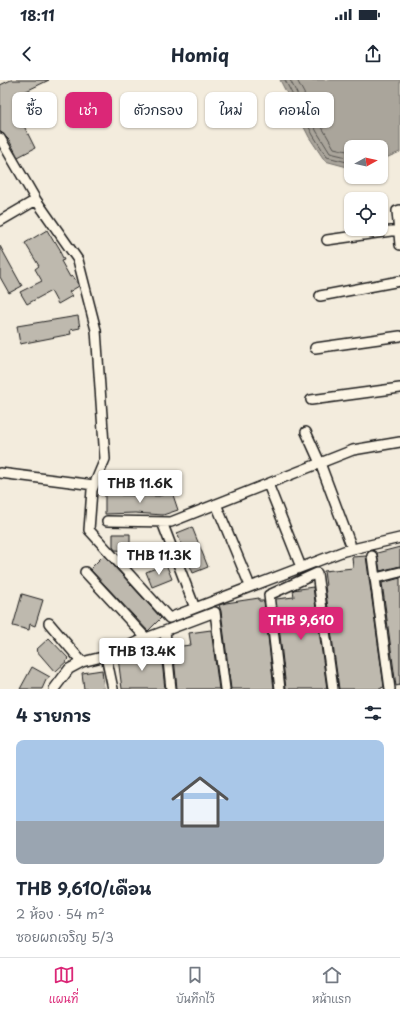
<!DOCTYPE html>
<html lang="th">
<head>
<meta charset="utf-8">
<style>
	:root { --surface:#fff; --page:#f2f2f3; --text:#1f2937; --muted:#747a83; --line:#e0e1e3; --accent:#db2777 }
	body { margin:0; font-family:"Playpen Sans","Playpen Sans Thai",sans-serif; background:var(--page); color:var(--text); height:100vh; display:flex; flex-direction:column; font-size:15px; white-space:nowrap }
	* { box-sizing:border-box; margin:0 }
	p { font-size:13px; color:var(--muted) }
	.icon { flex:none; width:22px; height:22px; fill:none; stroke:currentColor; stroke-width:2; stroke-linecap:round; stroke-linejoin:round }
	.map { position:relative; height:609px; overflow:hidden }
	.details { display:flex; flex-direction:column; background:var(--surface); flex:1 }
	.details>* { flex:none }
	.guide { position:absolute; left:12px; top:12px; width:376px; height:36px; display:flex; gap:8px }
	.needle { width:26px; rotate:82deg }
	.tools { position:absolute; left:344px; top:60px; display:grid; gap:8px }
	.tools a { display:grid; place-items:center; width:44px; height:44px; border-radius:8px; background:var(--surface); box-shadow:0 1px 3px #0004; font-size:20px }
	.price { position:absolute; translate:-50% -34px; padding:0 9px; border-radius:4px; background:#fff; color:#222; font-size:13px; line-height:26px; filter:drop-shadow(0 1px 2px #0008) }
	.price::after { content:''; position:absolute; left:50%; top:24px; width:12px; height:9px; margin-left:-6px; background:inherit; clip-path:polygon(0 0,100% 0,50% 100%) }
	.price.current { background:var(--accent); color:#fff }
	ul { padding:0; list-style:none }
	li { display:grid; align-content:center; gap:8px; height:212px; padding:0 16px }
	li span { display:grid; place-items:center; height:124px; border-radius:8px; color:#555 }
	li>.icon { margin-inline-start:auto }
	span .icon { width:72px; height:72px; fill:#fffc; stroke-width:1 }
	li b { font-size:17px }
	h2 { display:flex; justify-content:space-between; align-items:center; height:48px; padding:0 16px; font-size:17px }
	.tag { padding:0 14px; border-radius:8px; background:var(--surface); box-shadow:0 1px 3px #0004; font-size:14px; line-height:36px }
	.tag.current { background:var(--accent); color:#fff }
	.status { display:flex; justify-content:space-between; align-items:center; height:28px; padding:0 20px; background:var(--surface); direction:ltr }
	.status svg { height:11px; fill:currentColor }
	header { display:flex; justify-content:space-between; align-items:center; height:52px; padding:0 16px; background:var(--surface); font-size:18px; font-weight:700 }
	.tab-bar { display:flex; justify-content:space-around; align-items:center; height:56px; border-top:1px solid var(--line); background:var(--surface); font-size:11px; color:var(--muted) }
	.tab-bar a { display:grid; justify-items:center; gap:2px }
	.tab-bar .current { color:var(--accent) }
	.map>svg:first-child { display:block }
</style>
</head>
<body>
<div class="status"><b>18:11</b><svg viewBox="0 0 49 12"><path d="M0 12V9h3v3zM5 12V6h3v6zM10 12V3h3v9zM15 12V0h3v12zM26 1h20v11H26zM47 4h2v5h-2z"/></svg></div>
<header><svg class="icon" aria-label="back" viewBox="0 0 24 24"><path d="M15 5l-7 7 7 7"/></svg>Homiq<svg class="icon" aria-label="share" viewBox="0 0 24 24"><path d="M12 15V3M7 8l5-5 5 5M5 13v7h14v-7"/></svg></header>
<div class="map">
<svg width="400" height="609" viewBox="0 0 400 609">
	<rect width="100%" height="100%" fill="#f3ecdd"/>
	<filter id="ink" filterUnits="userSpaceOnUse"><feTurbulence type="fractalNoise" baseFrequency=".025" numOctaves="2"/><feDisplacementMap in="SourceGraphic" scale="8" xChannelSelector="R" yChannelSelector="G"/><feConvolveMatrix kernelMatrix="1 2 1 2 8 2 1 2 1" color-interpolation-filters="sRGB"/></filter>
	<g filter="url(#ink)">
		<path fill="#aaa59b" stroke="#716e68" d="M280,0H400V72L381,80V67H351V88L325,81L309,57Z"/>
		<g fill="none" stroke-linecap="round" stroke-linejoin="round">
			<path stroke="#55534f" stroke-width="1" d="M285,0L313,55L327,77L351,83
				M290,0L317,52L330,73L351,78
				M297,0L323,49L334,68L351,72"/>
		</g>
		<path fill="#beb9ae" stroke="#1c1c1c" d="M11,0H49L20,14L27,28L17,32L35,68L18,77L9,60L0,51V5Z
			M47,150L54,162L55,161L61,171L60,172L64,180L61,181L70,197L73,196L79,206L69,212L72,216L58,224L51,211L27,224L20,212L42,201L35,189L39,186L25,163Z
			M0,166L22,206L9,213L0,197Z
			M78,236L80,248L70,250L71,254L20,264L17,246Z
			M172,412L178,430L163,435L135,433L105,434V413H121V415L159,416Z
			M192,447L208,487L193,493L177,453Z
			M113,454H130V471L115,470L113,467Z
			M400,467V486L380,491L377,473Z
			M104,475L161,538L148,551L90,489Z
			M366,476L384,607L381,608V609H339L325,506H326L324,491L353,488L352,477Z
			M166,484L172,499L152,507L146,492Z
			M400,498V605L396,606L382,503Z
			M313,507L327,609H286L276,519L294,517L293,510Z
			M22,514L43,520L35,546L30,544L29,550L13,546Z
			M259,518V521H264L274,609H231L221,531L219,525L226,523Z
			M211,550L219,609H177L173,567L191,565L189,553Z
			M49,558L69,579L55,592L36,570Z
			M161,572L165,609H122L118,578Z
			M32,587L50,597L46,600L42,609H20Z
			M102,590L104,609H84L82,593Z"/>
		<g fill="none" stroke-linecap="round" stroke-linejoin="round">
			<g stroke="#1c1c1c" stroke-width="12">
				<path id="minor" d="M0,58L36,120L78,180L96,250L105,379L92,410L89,450L169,538L344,471L400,458
					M400,130L397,131L400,165
					M0,141L36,120
					M327,160L398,150
					M320,216L400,201
					M315,268L400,256
					M311,320L400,308
					M306,352L320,383L350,463
					M0,393L94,405
					M268,404L299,482
					M216,424L248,501
					M107,441L171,442L353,370L400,362
					M162,442L193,523
					M372,476L390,609
					M85,492L146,558
					M376,498L400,492
					M49,543L82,582
					M165,551L171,609
					M106,576L113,609
					M54,609L69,589L82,582L106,576L146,558L215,532L225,609
					M280,609L269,515L317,493L333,609"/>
			</g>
			<use href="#minor" stroke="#fcf5e5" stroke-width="9"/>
		</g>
	</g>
</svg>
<div class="tools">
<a><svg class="needle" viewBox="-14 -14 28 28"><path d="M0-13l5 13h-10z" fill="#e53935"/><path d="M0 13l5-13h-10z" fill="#747a83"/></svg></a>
<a><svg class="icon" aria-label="locate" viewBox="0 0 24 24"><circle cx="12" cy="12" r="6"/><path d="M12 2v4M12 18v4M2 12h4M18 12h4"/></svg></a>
</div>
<b class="price" style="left:140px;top:424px">THB 11.6K</b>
<b class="price" style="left:159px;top:496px">THB 11.3K</b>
<b class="price current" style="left:301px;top:561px">THB 9,610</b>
<b class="price" style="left:142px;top:592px">THB 13.4K</b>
<div class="guide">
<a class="tag">ซื้อ</a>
<a class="tag current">เช่า</a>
<a class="tag">ตัวกรอง</a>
<a class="tag">ใหม่</a>
<a class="tag">คอนโด</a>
</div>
</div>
<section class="details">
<h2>4 รายการ<svg class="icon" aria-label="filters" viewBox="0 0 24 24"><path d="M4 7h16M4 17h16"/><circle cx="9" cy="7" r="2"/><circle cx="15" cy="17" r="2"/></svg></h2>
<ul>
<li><span style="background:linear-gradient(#a9c7e8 65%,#9aa5b1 0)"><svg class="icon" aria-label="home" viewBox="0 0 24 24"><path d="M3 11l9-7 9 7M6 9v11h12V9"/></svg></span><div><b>THB 9,610/เดือน</b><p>2 ห้อง · 54 m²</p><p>ซอยผถเจริญ 5/3</p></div></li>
</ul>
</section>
<nav class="tab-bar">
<a class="current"><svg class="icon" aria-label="map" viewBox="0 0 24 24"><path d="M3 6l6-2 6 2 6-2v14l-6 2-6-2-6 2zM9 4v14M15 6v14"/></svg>แผนที่</a>
<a><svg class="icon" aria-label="saved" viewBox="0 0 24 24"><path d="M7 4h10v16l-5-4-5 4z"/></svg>บันทึกไว้</a>
<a><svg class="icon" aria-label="home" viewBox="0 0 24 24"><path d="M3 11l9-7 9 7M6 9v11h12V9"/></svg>หน้าแรก</a>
</nav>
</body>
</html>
